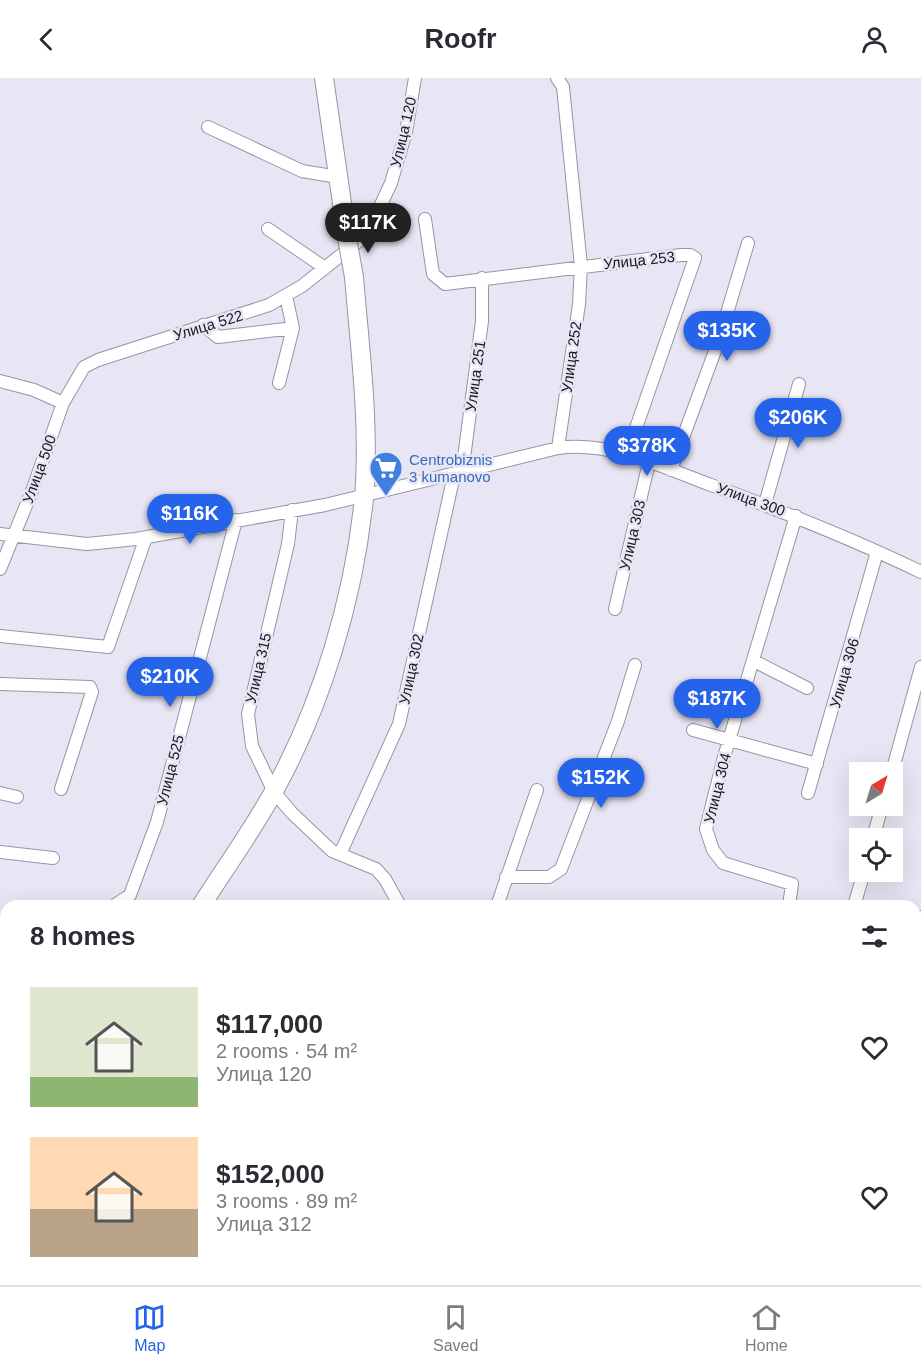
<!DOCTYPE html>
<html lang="en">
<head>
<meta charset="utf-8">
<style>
	:root { --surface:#fff; --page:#f2f2f3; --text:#2b2b33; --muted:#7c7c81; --line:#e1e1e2; --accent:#2563eb }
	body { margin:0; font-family:Arial,sans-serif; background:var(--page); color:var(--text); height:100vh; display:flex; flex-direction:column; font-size:22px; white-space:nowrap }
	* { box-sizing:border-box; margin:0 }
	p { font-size:20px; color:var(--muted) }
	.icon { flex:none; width:33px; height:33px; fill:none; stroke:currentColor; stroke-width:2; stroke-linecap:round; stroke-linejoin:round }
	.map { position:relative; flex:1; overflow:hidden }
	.panel { position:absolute; left:0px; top:822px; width:921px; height:386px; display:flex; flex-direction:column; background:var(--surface); border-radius:18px 18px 0 0; box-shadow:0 6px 24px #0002 }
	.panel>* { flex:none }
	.needle { width:39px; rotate:38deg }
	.tools { position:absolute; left:849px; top:684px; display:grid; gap:12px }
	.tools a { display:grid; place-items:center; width:54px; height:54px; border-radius:0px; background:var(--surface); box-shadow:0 6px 24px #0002; font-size:30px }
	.price { position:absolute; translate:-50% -51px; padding:0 14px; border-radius:21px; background:var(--accent); color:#fff; font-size:20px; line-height:39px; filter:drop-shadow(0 2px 3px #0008) }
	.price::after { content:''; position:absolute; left:50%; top:36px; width:18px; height:14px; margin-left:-9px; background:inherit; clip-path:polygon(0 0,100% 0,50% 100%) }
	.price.on { background:#222; color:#fff }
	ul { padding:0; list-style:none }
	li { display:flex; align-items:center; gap:18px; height:150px; padding:0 30px }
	li span { display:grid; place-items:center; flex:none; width:168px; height:120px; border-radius:0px; color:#555 }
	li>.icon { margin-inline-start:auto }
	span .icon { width:72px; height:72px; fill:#fffc; stroke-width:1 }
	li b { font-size:26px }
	h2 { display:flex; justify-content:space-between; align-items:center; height:72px; padding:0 30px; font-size:26px }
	header { display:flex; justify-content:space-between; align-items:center; height:78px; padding:0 30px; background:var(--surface); font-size:27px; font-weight:700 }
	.dock { display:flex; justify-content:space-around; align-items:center; height:84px; border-top:2px solid var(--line); background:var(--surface); font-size:16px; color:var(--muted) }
	.dock a { display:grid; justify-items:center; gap:3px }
	.dock .on { color:var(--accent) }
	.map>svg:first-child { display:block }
</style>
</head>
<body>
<header><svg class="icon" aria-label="back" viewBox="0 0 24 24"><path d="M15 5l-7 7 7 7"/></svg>Roofr<svg class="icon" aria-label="person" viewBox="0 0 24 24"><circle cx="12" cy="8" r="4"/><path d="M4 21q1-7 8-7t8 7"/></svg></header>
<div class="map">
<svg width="921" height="1207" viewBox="0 0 921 1207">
	<rect width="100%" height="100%" fill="#e8e5f4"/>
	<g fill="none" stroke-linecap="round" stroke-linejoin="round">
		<g stroke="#9895a3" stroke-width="14">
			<path id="minor" d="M557,0L563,9L581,188L579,226L558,370
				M208,49L302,93L338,99
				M425,141L433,196L445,206L681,177H690L695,180L627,376
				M268,151L325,190
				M203,247L218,259L293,250
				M0,303L34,312L63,325
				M279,305L293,250L286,218
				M671,392L719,262L748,165
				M462,395L482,243V200
				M765,426L799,306
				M292,432L288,466L248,636L252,668L274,714L292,735L332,773L376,791L385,801L400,828
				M0,456L87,466L136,461L325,427L558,370C611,363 662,389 711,407C782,433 853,461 921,494
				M0,491L32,413L63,325L84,289L98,282L269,227L302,208L360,162L371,148L391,105L406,54L415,0
				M615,531L649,384
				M0,558L108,569L146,459
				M754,583L807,610
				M0,606L90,609L92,614L61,711
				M693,652L817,686
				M892,694L921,589
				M0,715L17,719
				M808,715L877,474
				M873,760L882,728
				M0,774L53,780
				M340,776L399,646L454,397
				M506,799H549L561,791L618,643L635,587
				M115,827L130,817L157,744L236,442
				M497,828L537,712
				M789,828L792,806L723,785L713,772L706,751L724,679L796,438
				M854,828L864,794
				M0,848H1
				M915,863L921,839
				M0,921H6
				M915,1156L921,1155
				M822,1202L823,1207
				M603,1207L604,1202
				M698,1207L700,1202"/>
		</g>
		<g stroke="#9895a3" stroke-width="20">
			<path id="secondary" d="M324,0L347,160
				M201,828C225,790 252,753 274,713C322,626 354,520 364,420C370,347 360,272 354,199
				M0,1142L6,1132"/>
		</g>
		<use href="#minor" stroke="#fff" stroke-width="12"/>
		<use href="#secondary" stroke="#fff" stroke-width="18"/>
		<g stroke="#9895a3" stroke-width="20" stroke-linecap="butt">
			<path id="secondary-bridge" d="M347,160L354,199"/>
		</g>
		<use href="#secondary-bridge" stroke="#fff" stroke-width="18"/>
	</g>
	<defs>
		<g id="supermarket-pin" transform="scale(1.725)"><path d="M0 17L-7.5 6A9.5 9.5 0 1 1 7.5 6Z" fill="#3f7fe0" stroke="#e8e5f4"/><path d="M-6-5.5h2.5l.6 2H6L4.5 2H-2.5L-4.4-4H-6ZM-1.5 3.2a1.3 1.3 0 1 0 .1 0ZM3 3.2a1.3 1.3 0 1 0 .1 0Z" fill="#fff"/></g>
	</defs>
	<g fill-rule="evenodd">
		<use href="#supermarket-pin" x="386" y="390"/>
	</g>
	<g text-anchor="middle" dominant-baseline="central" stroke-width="5" stroke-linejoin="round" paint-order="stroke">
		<g font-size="15" fill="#19181d" stroke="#e8e5f4">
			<text transform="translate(403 54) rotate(-77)">Улица 120</text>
			<text transform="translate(639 182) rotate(-6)">Улица 253</text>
			<text transform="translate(208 247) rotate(-17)">Улица 522</text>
			<text transform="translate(571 279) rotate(-82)">Улица 252</text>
			<text transform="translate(475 298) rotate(-82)">Улица 251</text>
			<text transform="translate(39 391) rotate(-70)">Улица 500</text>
			<text transform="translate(751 421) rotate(20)">Улица 300</text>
			<text transform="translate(632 457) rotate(-77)">Улица 303</text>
			<text transform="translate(258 590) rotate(-77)">Улица 315</text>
			<text transform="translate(411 591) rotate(-78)">Улица 302</text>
			<text transform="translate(844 595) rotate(-74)">Улица 306</text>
			<text transform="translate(170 692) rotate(-76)">Улица 525</text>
			<text transform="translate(717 710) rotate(-76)">Улица 304</text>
		</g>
		<g font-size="15" fill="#366cbe" stroke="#e8e5f4" text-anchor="start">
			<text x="409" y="381">Centrobiznis<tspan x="409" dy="17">3 kumanovo</tspan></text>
		</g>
	</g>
</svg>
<div class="tools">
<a><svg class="needle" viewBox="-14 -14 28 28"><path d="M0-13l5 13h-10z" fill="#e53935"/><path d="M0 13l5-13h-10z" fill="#7c7c81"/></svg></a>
<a><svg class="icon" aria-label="locate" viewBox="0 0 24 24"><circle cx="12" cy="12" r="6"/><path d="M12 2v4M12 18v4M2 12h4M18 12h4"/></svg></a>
</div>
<b class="price on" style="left:368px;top:176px">$117K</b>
<b class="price" style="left:727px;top:284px">$135K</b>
<b class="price" style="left:798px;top:371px">$206K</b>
<b class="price" style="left:647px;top:399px">$378K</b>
<b class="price" style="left:190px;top:467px">$116K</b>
<b class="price" style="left:170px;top:630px">$210K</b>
<b class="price" style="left:717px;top:652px">$187K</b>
<b class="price" style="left:601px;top:731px">$152K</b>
<section class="panel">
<h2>8 homes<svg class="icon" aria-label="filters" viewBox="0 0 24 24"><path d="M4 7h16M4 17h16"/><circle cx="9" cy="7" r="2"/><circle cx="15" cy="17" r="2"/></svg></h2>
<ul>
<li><span style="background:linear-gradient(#dfe7d0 75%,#8fb573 0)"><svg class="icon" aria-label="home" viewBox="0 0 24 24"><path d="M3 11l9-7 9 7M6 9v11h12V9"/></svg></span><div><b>$117,000</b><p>2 rooms · 54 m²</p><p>Улица 120</p></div><svg class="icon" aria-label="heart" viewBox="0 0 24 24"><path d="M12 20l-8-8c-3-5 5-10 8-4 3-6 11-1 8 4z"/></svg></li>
<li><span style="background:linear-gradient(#ffd9b3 60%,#b9a48a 0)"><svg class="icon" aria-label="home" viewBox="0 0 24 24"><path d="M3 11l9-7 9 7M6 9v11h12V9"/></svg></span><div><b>$152,000</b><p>3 rooms · 89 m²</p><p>Улица 312</p></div><svg class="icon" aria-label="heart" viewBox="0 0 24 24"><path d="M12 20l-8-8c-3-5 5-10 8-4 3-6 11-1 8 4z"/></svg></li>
</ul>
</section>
</div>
<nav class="dock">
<a class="on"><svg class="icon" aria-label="map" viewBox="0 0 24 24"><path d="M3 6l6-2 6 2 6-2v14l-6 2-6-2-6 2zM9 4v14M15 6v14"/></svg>Map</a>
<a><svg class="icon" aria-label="saved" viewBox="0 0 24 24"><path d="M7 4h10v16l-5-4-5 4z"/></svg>Saved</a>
<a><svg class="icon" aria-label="home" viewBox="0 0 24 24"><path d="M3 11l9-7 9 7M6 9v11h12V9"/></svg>Home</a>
</nav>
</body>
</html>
